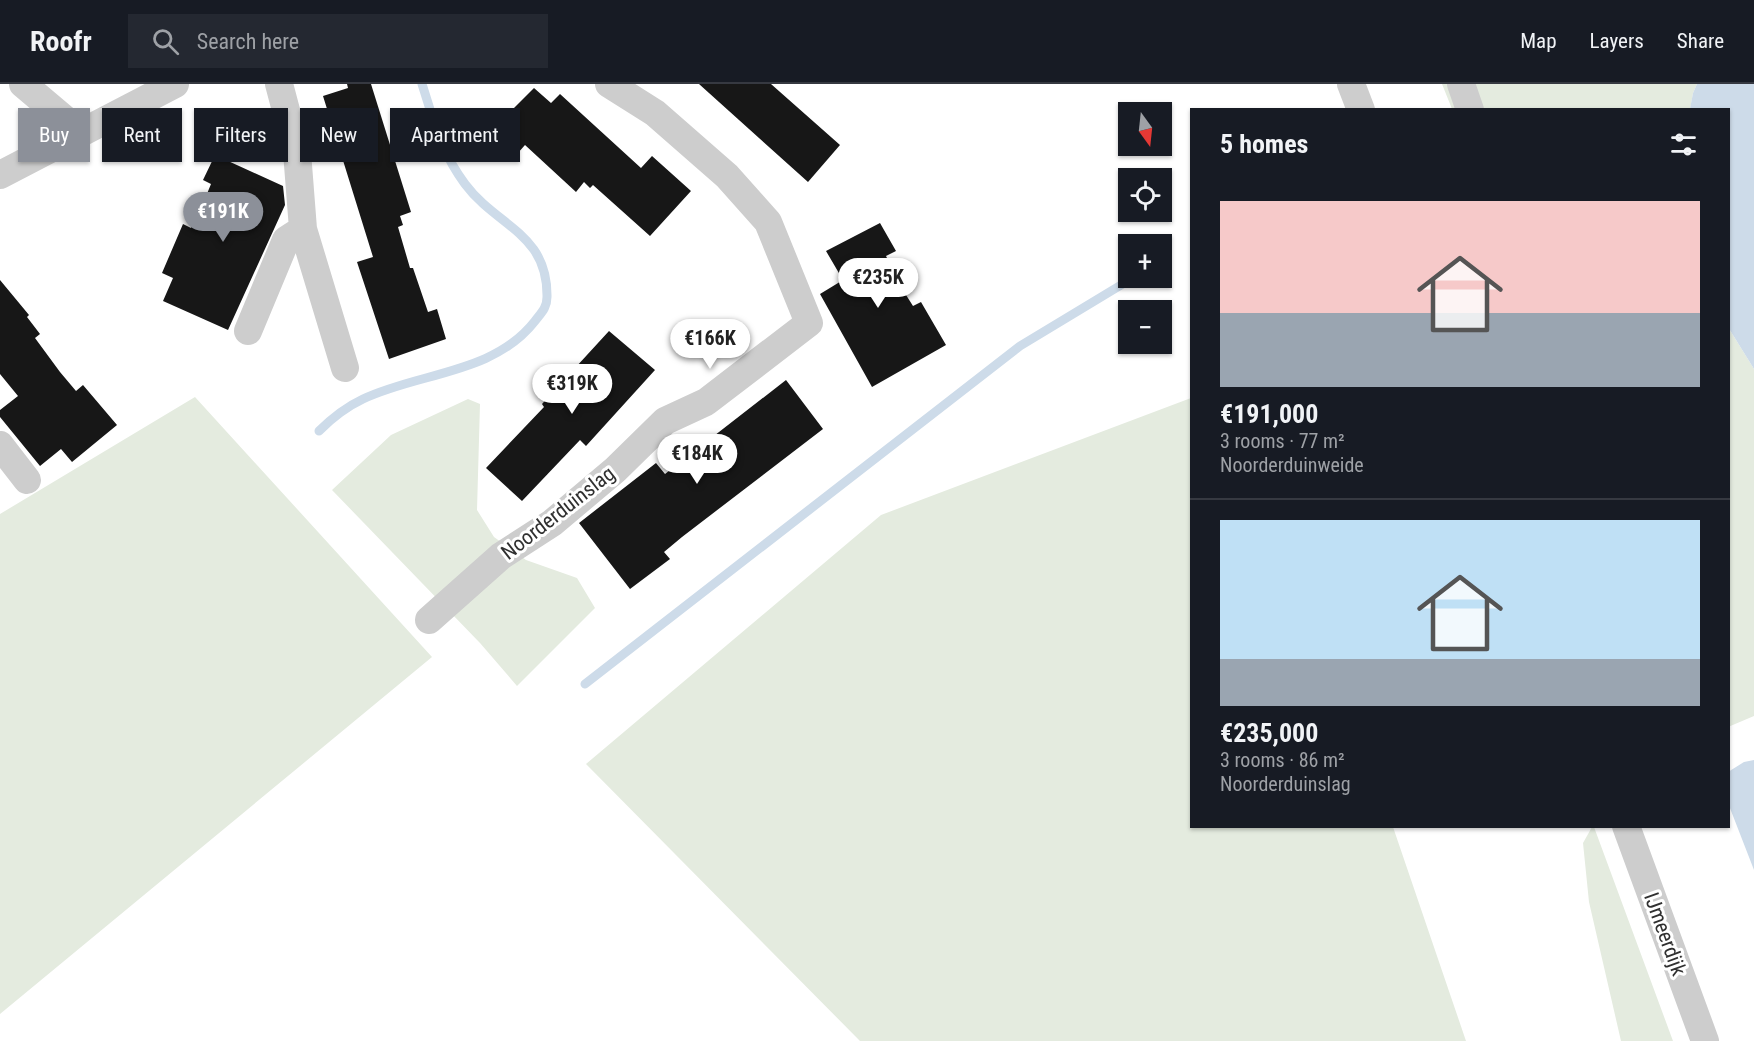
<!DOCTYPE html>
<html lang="en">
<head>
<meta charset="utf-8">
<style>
	:root { --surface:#171b24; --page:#242831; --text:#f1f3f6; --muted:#9ea1a6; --line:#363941; --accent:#8c9099 }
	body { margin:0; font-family:"Roboto Condensed",sans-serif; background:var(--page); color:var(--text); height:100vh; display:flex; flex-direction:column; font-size:22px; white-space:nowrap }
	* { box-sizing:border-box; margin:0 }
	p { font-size:20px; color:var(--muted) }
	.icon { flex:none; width:33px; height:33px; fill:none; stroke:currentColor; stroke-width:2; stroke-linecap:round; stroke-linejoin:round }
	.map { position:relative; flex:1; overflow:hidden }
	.side { position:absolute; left:1190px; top:24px; width:540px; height:720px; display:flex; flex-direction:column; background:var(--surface); border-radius:0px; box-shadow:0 2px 4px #0004 }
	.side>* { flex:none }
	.hud { position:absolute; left:18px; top:24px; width:570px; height:54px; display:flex; gap:12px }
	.needle { width:39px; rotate:165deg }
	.buttons { position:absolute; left:1118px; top:18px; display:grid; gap:12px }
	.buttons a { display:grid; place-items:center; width:54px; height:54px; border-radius:0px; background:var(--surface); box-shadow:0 2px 4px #0004; font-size:30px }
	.price { position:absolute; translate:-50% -51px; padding:0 14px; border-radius:21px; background:#fff; color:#222; font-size:20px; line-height:39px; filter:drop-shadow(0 2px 3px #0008) }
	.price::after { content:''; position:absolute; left:50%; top:36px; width:18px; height:14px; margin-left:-9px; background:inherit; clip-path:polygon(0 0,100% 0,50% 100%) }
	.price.active { background:var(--accent); color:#fff }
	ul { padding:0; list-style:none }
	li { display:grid; align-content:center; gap:12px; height:318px; padding:0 30px }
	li+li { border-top:2px solid var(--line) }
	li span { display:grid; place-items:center; height:186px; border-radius:0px; color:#555 }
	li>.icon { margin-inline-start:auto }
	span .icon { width:108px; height:108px; fill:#fffc; stroke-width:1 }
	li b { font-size:26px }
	h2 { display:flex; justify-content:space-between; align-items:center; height:72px; padding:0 30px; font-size:26px }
	.pill { padding:0 21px; border-radius:0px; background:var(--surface); box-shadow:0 2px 4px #0004; font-size:21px; line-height:54px }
	.pill.active { background:var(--accent); color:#fff }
	header { display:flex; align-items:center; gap:36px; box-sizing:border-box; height:84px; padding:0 30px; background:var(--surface); border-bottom:2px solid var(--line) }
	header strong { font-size:28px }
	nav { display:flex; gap:33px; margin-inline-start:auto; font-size:21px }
	.search { width:420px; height:54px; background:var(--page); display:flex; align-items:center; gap:15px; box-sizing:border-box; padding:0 21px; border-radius:0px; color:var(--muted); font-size:22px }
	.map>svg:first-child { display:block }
</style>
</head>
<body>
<header>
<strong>Roofr</strong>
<div class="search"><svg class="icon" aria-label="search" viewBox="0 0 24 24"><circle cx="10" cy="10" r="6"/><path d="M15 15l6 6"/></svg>Search here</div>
<nav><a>Map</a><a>Layers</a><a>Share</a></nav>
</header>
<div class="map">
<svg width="1754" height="957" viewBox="0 0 1754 957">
	<rect width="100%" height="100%" fill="#fff"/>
	<path fill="#e4ebdf" d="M1442,0H1697L1693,9L1690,26L1452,25Z
		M1728,243L1754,285V632L1728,643Z
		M195,313L432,573L0,930V430Z
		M1191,314V742L1393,743L1466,957H860L586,680L881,431Z
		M468,315L480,320L477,426L494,453L526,476L577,494L595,524L517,602L480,559L332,406L391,351Z
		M1592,743H1594L1673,957H1621L1589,818L1583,759Z"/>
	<path fill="#cddbe9" d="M1697,0H1754V285L1728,243V26L1690,25L1693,9Z
		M1754,676V786L1728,719V688L1744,678Z"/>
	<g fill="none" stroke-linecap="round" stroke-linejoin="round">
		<path stroke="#cddbe9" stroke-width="9" d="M319,347C332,334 346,323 363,315C420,288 494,290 535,237C541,229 547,224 547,213C548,149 497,143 465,100C441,68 434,37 422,0
			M585,600L1020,262L1126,198"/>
	</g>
	<path fill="#171717" d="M347,0H371L411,128L400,132L403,141L398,143L410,184H413L428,228L437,225L446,255L389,275L357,178L373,173L323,12L348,4Z
		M699,0H771L840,61L808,98Z
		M534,4L551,19L560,10L641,84L652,72L691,107L650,152L593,101L590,104L584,98L576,108L525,61L517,70L494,50L510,32L508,30Z
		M215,71L283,102L285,121L228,246L163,217L173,194L162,189L183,140L191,144L202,122L211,100L203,96Z
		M880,139L896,167L886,172L901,203L913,222L921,218L946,261L872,303L820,210L843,196L826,167Z
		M0,196L29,231L27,233L40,250L35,254L60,288L76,307L83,301L117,341L72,378L61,365L40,382L0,333V326L18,312L0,290Z
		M609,247L655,286L586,362L580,356L522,417L486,384L544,323L542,320Z
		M786,296L823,345L682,453L664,468L670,475L630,505L579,439L656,379L665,390Z"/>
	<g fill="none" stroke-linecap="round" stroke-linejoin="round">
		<path stroke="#cdcdcd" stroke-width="28" d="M23,0L81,49
			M279,0L297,68L303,145L345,284
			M1351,0L1361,26
			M1461,0L1470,26
			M0,91L175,0
			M248,247L286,156L303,145
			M0,361L27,396
			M429,536L501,472L552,439L615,386L665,337L706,318L809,239L768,138L727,92L655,29L609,0
			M1626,742L1705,957"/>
	</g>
	<g text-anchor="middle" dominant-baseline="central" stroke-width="6" stroke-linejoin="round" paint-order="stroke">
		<g font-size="21" fill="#303030" stroke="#fff">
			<text transform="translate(558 429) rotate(-38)">Noorderduinslag</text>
			<text transform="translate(1665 850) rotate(70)">IJmeerdijk</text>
		</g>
	</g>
</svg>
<div class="buttons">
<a><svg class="needle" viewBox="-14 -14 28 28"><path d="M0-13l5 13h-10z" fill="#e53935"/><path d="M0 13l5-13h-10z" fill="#9ea1a6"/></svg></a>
<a><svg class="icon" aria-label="locate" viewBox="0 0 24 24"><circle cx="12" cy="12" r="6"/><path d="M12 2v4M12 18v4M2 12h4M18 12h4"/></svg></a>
<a>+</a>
<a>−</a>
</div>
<b class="price active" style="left:223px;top:159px">€191K</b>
<b class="price" style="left:878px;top:225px">€235K</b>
<b class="price" style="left:710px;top:286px">€166K</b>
<b class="price" style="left:572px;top:331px">€319K</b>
<b class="price" style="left:697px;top:401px">€184K</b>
<div class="hud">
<a class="pill active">Buy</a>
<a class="pill">Rent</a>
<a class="pill">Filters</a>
<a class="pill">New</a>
<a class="pill">Apartment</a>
</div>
<section class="side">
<h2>5 homes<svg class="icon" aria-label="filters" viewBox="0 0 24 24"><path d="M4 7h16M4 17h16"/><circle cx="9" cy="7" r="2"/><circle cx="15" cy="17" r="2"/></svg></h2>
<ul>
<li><span style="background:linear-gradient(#f6c9c9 60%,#9aa5b1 0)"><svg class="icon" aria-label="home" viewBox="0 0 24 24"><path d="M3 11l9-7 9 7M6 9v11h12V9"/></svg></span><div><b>€191,000</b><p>3 rooms · 77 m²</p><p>Noorderduinweide</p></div></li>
<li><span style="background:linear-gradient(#bfe0f5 75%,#9aa5b1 0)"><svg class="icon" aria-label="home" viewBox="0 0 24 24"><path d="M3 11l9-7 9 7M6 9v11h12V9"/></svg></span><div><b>€235,000</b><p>3 rooms · 86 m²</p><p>Noorderduinslag</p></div></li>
</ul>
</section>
</div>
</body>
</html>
